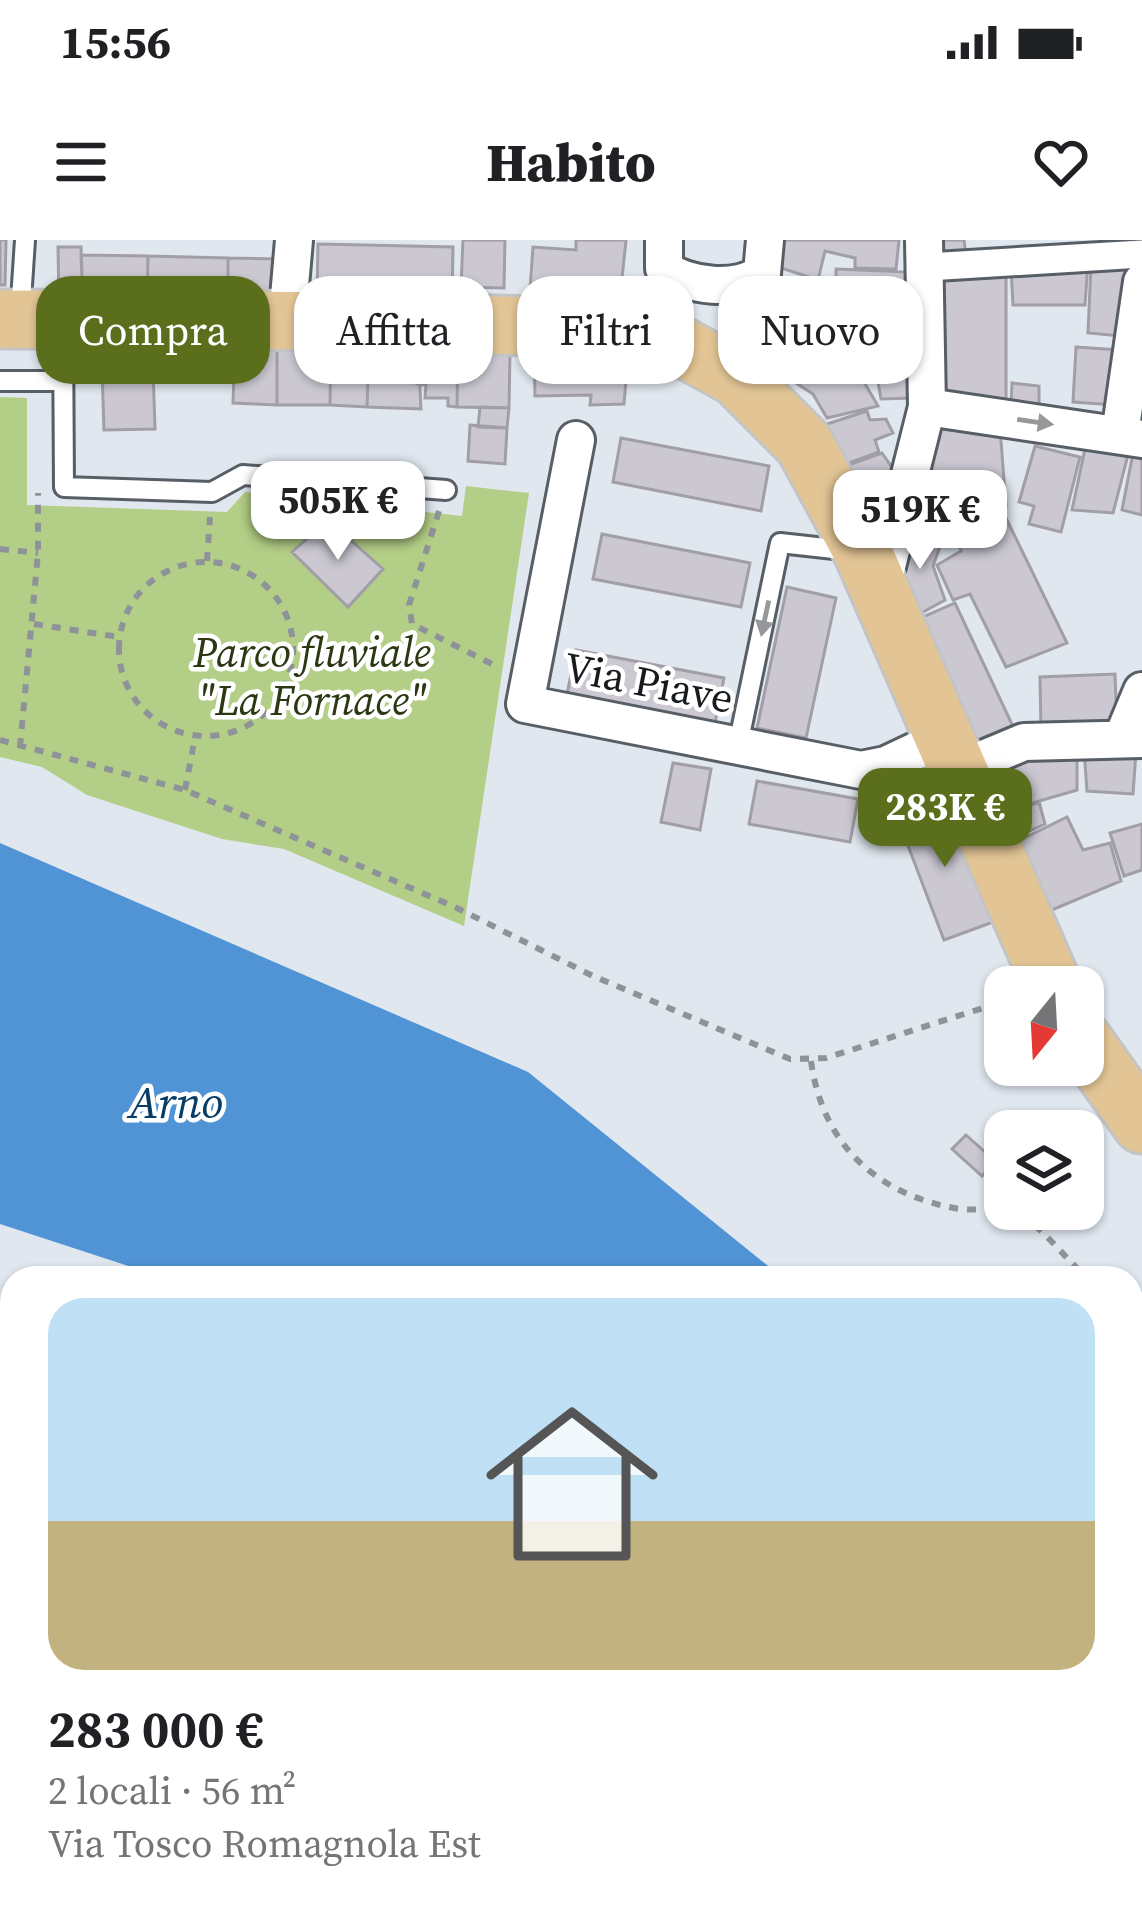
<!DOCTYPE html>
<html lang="it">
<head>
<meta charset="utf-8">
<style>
	:root { --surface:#fff; --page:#f6f6f6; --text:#202124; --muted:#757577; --accent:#5b6e1c }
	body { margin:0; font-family:"Source Serif 4",serif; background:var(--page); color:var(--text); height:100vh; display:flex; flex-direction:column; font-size:45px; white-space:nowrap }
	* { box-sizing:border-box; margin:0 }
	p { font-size:39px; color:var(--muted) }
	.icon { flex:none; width:66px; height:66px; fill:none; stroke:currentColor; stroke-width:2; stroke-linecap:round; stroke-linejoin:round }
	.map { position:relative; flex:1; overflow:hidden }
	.side { position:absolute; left:0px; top:1026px; width:1143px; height:663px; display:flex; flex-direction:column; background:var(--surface); border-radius:36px 36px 0 0; box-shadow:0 3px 9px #0004 }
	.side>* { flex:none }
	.hud { position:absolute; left:36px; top:36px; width:1071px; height:108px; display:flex; gap:24px }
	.needle { width:78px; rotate:198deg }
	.buttons { position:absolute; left:984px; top:726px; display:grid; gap:24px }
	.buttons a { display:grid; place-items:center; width:120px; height:120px; border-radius:24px; background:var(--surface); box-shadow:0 3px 9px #0004; font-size:60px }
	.price { position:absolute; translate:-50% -102px; padding:0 27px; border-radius:24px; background:#fff; color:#222; font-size:39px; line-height:78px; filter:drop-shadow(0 3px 6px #0008) }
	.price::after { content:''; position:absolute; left:50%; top:72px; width:36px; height:27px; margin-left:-18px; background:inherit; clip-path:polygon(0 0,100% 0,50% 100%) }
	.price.on { background:var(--accent); color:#fff }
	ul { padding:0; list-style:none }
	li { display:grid; align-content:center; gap:24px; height:636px; padding:0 48px }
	li span { display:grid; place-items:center; height:372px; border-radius:36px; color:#555 }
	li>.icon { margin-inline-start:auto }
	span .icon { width:216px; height:216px; fill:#fffc; stroke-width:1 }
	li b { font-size:51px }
	.pill { padding:0 42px; border-radius:36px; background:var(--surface); box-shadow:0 3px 9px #0004; font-size:42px; line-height:108px }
	.pill.on { background:var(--accent); color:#fff }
	.status { display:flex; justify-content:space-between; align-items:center; height:84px; padding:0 60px; background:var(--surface); direction:ltr }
	.status svg { height:33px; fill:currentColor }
	header { display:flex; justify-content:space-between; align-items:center; height:156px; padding:0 48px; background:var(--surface); font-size:54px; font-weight:800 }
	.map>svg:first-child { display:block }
</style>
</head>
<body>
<div class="status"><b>15:56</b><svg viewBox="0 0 49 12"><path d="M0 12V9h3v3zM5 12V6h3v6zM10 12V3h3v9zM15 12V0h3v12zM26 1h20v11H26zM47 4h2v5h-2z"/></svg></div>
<header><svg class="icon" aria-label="menu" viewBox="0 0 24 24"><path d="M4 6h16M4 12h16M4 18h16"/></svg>Habito<svg class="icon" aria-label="heart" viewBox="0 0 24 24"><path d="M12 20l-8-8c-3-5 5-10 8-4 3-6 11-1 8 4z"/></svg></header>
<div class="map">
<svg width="1142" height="1687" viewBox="0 0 1142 1687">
	<rect width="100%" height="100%" fill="#e0e7ef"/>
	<path fill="#b3ce86" d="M0,157L27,158V265L227,272L245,252L462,276L466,246L529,253L464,686L284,609L222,599L87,555L42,527L0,517Z"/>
	<path fill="#5094d5" d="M0,603L528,832L783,1038H165L0,984Z
		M1131,1337L1142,1348V1687H1081L1074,1677H1131Z"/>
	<path fill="#cbc8d2" stroke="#a19ea7" stroke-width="3" d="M0,0H6L5,45H0Z
		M463,0H505L504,48L461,47Z
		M576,0H626L619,67L529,63L533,7L576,10Z
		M781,0H899L896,29L855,28V18L825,11L818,40L778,27Z
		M933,0H964L966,16L936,18Z
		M318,4L453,7L452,61L317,58Z
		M58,7H81L83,63H59Z
		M81,15L148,16L147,64L83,63Z
		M148,16L228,18V65L147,64Z
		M228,18L282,19L280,67L228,65Z
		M1088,23L1085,65H1013L1011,27Z
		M1091,25L1128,27L1122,96L1088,93Z
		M1006,28V161L937,154L935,32Z
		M836,29L908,32L909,72L836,73Z
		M789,64L820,87L784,133L756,113Z
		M873,75L909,76L913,158L881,159L876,131H859L856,90L873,88Z
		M830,84L878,166L827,178L813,154L785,136Z
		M235,107H277V165L233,163Z
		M277,107L331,108L330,165H277Z
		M1076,107L1119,110L1115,165L1073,162Z
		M331,108H369L367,167L330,165Z
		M369,108L418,110L421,169L367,167Z
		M418,110L458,111L457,167L448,166V158H425L426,145L417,144Z
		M458,111L510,113L509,168L457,167Z
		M534,114L628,118L624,164L590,165L591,155L535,156Z
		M153,129L155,189L104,190L102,130Z
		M1012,143L1039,146V168L1011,166Z
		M480,167L509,168L507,188L478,187Z
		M867,171L870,180L886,179L893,193L875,200L879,212L838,227L818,187Z
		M470,185L507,188L505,224L468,221Z
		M926,186L1000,188L1006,266L969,270L961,234L953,233L951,244L917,236Z
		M621,198L769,226L761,271L613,242Z
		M1035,206L1080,217L1061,292L1029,284L1034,266L1019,262Z
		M1085,209L1129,211L1113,273L1072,270Z
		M882,213L900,239L890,281L869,287L840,228Z
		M1133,213L1142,215V275L1122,270Z
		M915,238L953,246L944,292L905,283Z
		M1005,276L1067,403L1006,427L970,354L953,360L937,325L961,311L956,295Z
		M328,280L383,329L348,367L292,312Z
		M904,286L944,295L933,326L945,360L903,383Z
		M602,294L750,323L741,367L593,339Z
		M787,347L836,358L806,498L757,488Z
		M955,363L1017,495L971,515L905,385Z
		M576,410L724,438L715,483L567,454Z
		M1115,434L1117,489L1041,492L1040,437Z
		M1084,509L1136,512L1133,554L1087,551Z
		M1030,510H1077V550L998,573L983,531Z
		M673,523L711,529L700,590L661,582Z
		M757,541L858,559L850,602L749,584Z
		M946,559L993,682L944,700L897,577Z
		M1039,562L1045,584L1012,599L995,577Z
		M1067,577L1083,610L1110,603L1121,641L1047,672L1010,605Z
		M1142,584V630L1124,636L1110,593Z
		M966,895L995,921L982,936L952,909Z"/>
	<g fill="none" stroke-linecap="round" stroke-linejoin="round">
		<g stroke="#585e65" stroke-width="24">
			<path id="service" d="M20,75L25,0
				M63,87L64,247L212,252L243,235L446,250
				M0,141H64
				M738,505L780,303L852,311"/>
		</g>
		<g stroke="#585e65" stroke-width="33">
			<path id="pedestrian" d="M927,27L1142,14"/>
		</g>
		<g stroke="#585e65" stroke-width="42">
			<path id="minor" d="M664,0V28C686,47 739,52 762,33L765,0
				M287,80L294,0
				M737,137L757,95L762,33
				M927,167L1142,199
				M1120,194L1142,42
				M576,200L525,464L861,530L886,525L943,498
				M880,354L927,167L924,0
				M1122,499L1142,451
				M957,530L1024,502L1142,499"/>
		</g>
		<g stroke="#c3c4c4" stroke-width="63">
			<path id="primary" d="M0,79L391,81L607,89L675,103L737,137L804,204L863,312L1053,747
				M1083,801L1142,884"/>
		</g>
		<path stroke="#8e9399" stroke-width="6" stroke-dasharray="9 9" stroke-linecap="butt" d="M439,271L409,365L412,384L498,427
			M0,309L38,313
			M207,321L210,277
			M119 409a87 87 0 1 1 174 0a87 87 0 1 1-174 0Z
			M34,384L119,397
			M0,500L185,550L457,668L593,736L790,819L826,818L1005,761
			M20,507L38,313V253
			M185,550L195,497
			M811,821C822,902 874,953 954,968C973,972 1002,966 1019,974C1043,988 1066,1019 1087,1038
			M1131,1069L1142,1076
			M630,1687L635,1677"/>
		<use href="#service" stroke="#fff" stroke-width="18"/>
		<use href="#pedestrian" stroke="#fff" stroke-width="27"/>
		<use href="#minor" stroke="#fff" stroke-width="36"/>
		<use href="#primary" stroke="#e3c595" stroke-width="57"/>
	</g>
	<defs><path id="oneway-solid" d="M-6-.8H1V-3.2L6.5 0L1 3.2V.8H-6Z" transform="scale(3)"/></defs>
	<g fill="#979899">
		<use href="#oneway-solid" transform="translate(1035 182) rotate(8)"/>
		<use href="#oneway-solid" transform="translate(765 378) rotate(102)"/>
	</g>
	<g text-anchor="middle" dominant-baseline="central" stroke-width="9" stroke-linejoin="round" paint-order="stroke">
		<g font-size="42" font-style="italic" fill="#2c3814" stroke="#fff">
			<text x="312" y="412">Parco fluviale<tspan x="312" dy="48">"La Fornace"</tspan></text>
		</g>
		<g font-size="42" fill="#181b1d" stroke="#fff">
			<text transform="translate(649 442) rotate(11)">Via Piave</text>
		</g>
		<g font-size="45" font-style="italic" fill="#083d67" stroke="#fff">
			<text x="176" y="862">Arno</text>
		</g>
	</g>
</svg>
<div class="buttons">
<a><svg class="needle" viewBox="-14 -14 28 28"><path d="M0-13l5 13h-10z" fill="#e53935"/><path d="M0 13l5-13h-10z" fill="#757577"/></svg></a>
<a><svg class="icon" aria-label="layers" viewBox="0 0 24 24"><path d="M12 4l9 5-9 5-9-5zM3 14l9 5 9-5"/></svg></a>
</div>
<b class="price" style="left:338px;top:323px">505K €</b>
<b class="price" style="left:920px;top:332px">519K €</b>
<b class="price on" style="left:945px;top:630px">283K €</b>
<div class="hud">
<a class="pill on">Compra</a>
<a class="pill">Affitta</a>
<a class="pill">Filtri</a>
<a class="pill">Nuovo</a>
</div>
<section class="side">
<ul>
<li><span style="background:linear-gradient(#bfe0f5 60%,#c2b280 0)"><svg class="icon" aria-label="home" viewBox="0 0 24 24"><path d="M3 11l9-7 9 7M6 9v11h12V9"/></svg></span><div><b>283 000 €</b><p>2 locali · 56 m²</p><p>Via Tosco Romagnola Est</p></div></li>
</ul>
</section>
</div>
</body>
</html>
